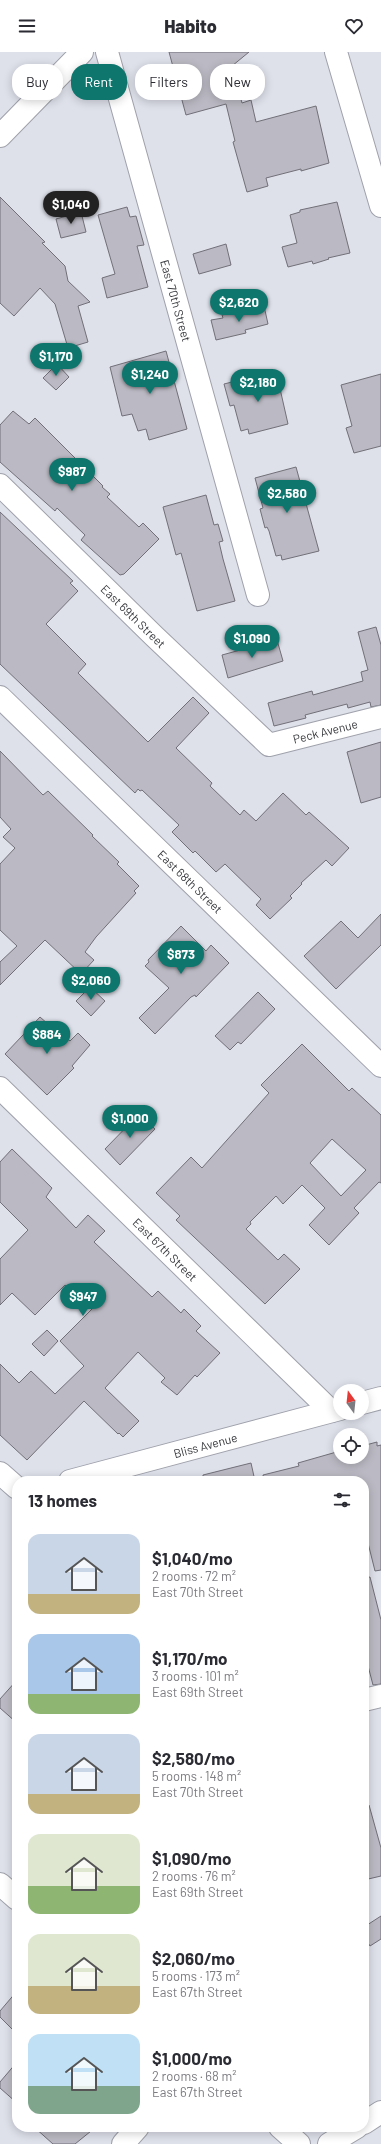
<!DOCTYPE html>
<html lang="en">
<head>
<meta charset="utf-8">
<style>
	:root { --surface:#fff; --page:#f7f7f7; --text:#2b2b33; --muted:#7c7c81; --accent:#0f766e }
	body { margin:0; font-family:Barlow,sans-serif; background:var(--page); color:var(--text); height:100vh; display:flex; flex-direction:column; font-size:15px; white-space:nowrap }
	* { box-sizing:border-box; margin:0 }
	p { font-size:13px; color:var(--muted) }
	.icon { flex:none; width:22px; height:22px; fill:none; stroke:currentColor; stroke-width:2; stroke-linecap:round; stroke-linejoin:round }
	.map { position:relative; flex:1; overflow:hidden }
	.panel { position:absolute; left:12px; top:1424px; width:357px; height:656px; display:flex; flex-direction:column; background:var(--surface); border-radius:16px; box-shadow:0 2px 10px #0003 }
	.panel>* { flex:none }
	.guide { position:absolute; left:12px; top:12px; width:357px; height:36px; display:flex; gap:8px }
	.needle { width:26px; rotate:345deg }
	.tools { position:absolute; left:333px; top:1332px; display:grid; gap:8px }
	.tools a { display:grid; place-items:center; width:36px; height:36px; border-radius:50%; background:var(--surface); box-shadow:0 2px 10px #0003; font-size:20px }
	.price { position:absolute; translate:-50% -34px; padding:0 9px; border-radius:14px; background:var(--accent); color:#fff; font-size:13px; line-height:26px; filter:drop-shadow(0 1px 2px #0008) }
	.price::after { content:''; position:absolute; left:50%; top:24px; width:12px; height:9px; margin-left:-6px; background:inherit; clip-path:polygon(0 0,100% 0,50% 100%) }
	.price.on { background:#222; color:#fff }
	ul { padding:0; list-style:none }
	li { display:flex; align-items:center; gap:12px; height:100px; padding:0 16px }
	li span { display:grid; place-items:center; flex:none; width:112px; height:80px; border-radius:12px; color:#555 }
	li>.icon { margin-inline-start:auto }
	span .icon { width:48px; height:48px; fill:#fffc; stroke-width:1 }
	li b { font-size:17px }
	h2 { display:flex; justify-content:space-between; align-items:center; height:48px; padding:0 16px; font-size:17px }
	.chip { padding:0 14px; border-radius:16px; background:var(--surface); box-shadow:0 2px 10px #0003; font-size:14px; line-height:36px }
	.chip.on { background:var(--accent); color:#fff }
	header { display:flex; justify-content:space-between; align-items:center; height:52px; padding:0 16px; background:var(--surface); font-size:18px; font-weight:800 }
	.map>svg:first-child { display:block }
</style>
</head>
<body>
<header><svg class="icon" aria-label="menu" viewBox="0 0 24 24"><path d="M4 6h16M4 12h16M4 18h16"/></svg>Habito<svg class="icon" aria-label="heart" viewBox="0 0 24 24"><path d="M12 20l-8-8c-3-5 5-10 8-4 3-6 11-1 8 4z"/></svg></header>
<div class="map">
<svg width="381" height="2092" viewBox="0 0 381 2092">
	<rect width="100%" height="100%" fill="#dee0ea"/>
	<path fill="#bbb9c3" stroke="#716f78" fill-rule="evenodd" d="M169,0H249L232,14L242,51L251,48L256,70L316,54L329,111L301,119V117L266,126L268,134L247,140L233,90L235,89L226,52L186,63Z
		M0,145L45,190L42,191L65,214L68,229L90,250L78,254L88,290L68,296L55,252L40,236L14,264L0,251Z
		M337,150L350,201L328,206L329,207L313,212L312,209L288,215L282,195L297,191L290,163L300,160V158Z
		M127,155L130,165L136,164L144,193L137,194L148,235L107,246L102,226L115,222L98,163Z
		M81,160L86,180L61,186L56,167Z
		M226,192L231,213L199,222L193,202Z
		M264,254L268,272L245,278L246,281L216,288L211,268L223,266L222,263Z
		M166,299L187,377L149,388L146,377L138,379L132,362L122,364L110,315Z
		M57,312L69,325L56,338L43,326Z
		M276,319L288,372L249,382L248,377L241,379L234,353L230,354L224,332Z
		M381,322V394L354,401L346,376L352,374L341,333Z
		M13,359L29,372L35,366L103,434L102,435L110,442L107,445L139,475L143,471L159,487L124,522L120,523L81,488L85,483L57,456L55,459L0,410V373Z
		M296,415L319,499L282,508L281,503L276,504L269,479L267,475L265,476L260,457L263,456L255,426Z
		M206,443L214,473L218,472L223,489L219,490L223,507L235,549L197,559L181,501L176,503L163,455Z
		M0,460L73,529L70,531L78,539L46,572L86,612L78,621L148,690L193,645L209,661L176,696L212,731L210,734L240,763L244,758L256,769L283,741L306,763L309,760L349,796L332,814L326,808L301,831L302,832L290,844L292,846L270,867L256,853L261,847L225,812L216,820L195,799L193,801L172,780L179,773L142,738L140,739L138,737L135,741L0,612Z
		M376,575L381,593V653L371,655L370,650L348,656L347,652L305,663L306,666L274,674L268,651L312,639L313,643L363,629L361,620L368,618L358,580Z
		M277,588L283,609L228,626L222,603Z
		M381,690V745L361,751L347,700Z
		M0,699L43,743L48,739L93,783L92,784L119,810L117,812L139,834L134,839L136,841L96,885L85,900L94,908L81,922L45,888L0,933V910L17,894L0,878V812L15,796L3,785L11,777L0,765Z
		M381,862V893L336,937L304,904L341,869L358,886Z
		M181,874L206,899L211,893L229,911L196,945L195,943L191,945L155,982L139,966L169,936L145,914L149,910L148,908Z
		M90,935L105,949L91,964L76,949Z
		M258,940L275,957L241,992L238,990L230,998L215,984Z
		M40,965L48,972L49,970L70,989L78,981L90,993L72,1014L74,1016L47,1043L5,1002Z
		M302,992L349,1039L352,1036L381,1063V1131L379,1130L354,1156L359,1161L329,1193L309,1173L325,1156L302,1133L283,1152L276,1144L250,1170L251,1172L246,1177L278,1208L284,1202L300,1217L265,1252L176,1168L180,1164L156,1141L191,1105L202,1116L269,1041L261,1033ZM332,1087L366,1118L341,1144L310,1111Z
		M139,1062L155,1077L120,1113L105,1097Z
		M12,1097L52,1136L46,1145L76,1176L88,1163L105,1179L94,1190L152,1245L158,1239L181,1261L184,1257L201,1274L196,1279L220,1301L197,1325L195,1323L177,1343L161,1330L165,1326L138,1300L105,1336L139,1369L123,1385L119,1381L118,1382L84,1349L27,1408L0,1383V1312L19,1331L31,1319L55,1342L84,1314L60,1289L92,1257L65,1233L35,1263L12,1241L0,1253V1207L28,1178L0,1150V1110Z
		M47,1278L58,1289L44,1304L32,1292Z
		M377,1390V1394L381,1393V1518L375,1519L364,1475V1429H264L263,1423L299,1414L298,1411L340,1399V1405H362V1394Z
		M251,1411L255,1429H203V1423Z
		M370,1525L381,1568V1632L373,1633L367,1610L364,1611V1526Z
		M17,1628V1671L0,1656V1647Z
		M369,1753L381,1796V1824L364,1828V1754Z
		M381,1864V1887L370,1894L364,1884V1875Z
		M17,1939V1982L0,1965V1959Z
		M17,2010V2051L0,2036V2030Z
		M34,2075H96L75,2092H53Z"/>
	<g fill="none" stroke-linecap="round" stroke-linejoin="round">
		<g stroke="#9fa1ab" stroke-width="24">
			<g id="minor">
				<path id="s1" d="M107,0L258,543"/>
				<path d="M336,0L381,154"/>
				<path id="s2" d="M0,433L154,584L269,693L381,665"/>
				<path id="s3" d="M0,645L381,1014"/>
				<path id="s4" d="M0,1036L331,1359"/>
				<path d="M362,1351L381,1346"/>
				<path d="M0,1421L17,1436"/>
				<path id="s5" d="M70,1429L340,1357"/>
				<path d="M364,1648L381,1644"/>
				<path d="M0,1832L17,1847"/>
				<path d="M364,2071L381,2060"/>
				<path d="M280,2075L299,2092"/>
				<path d="M123,2092L138,2075"/>
				<path d="M329,2092L357,2075"/>
			</g>
		</g>
		<g stroke="#9fa1ab" stroke-width="24">
			<path id="secondary" d="M0,84L82,0"/>
		</g>
		<use href="#minor" stroke="#fff" stroke-width="22"/>
		<use href="#secondary" stroke="#fff" stroke-width="22"/>
	</g>
	<g text-anchor="middle" dominant-baseline="central" stroke-width="3.5" stroke-linejoin="round" paint-order="stroke">
		<g font-size="12" fill="#393a3e" stroke="#fff">
			<text stroke="none"><textPath href="#s1" startOffset="258">East 70th Street</textPath></text>
			<text stroke="none"><textPath href="#s2" startOffset="187">East 69th Street</textPath></text>
			<text stroke="none"><textPath href="#s2" startOffset="432">Peck Avenue</textPath></text>
			<text stroke="none"><textPath href="#s3" startOffset="265">East 68th Street</textPath></text>
			<text stroke="none"><textPath href="#s4" startOffset="231">East 67th Street</textPath></text>
			<text stroke="none"><textPath href="#s5" startOffset="140">Bliss Avenue</textPath></text>
		</g>
	</g>
</svg>
<div class="tools">
<a><svg class="needle" viewBox="-14 -14 28 28"><path d="M0-13l5 13h-10z" fill="#e53935"/><path d="M0 13l5-13h-10z" fill="#7c7c81"/></svg></a>
<a><svg class="icon" aria-label="locate" viewBox="0 0 24 24"><circle cx="12" cy="12" r="6"/><path d="M12 2v4M12 18v4M2 12h4M18 12h4"/></svg></a>
</div>
<b class="price on" style="left:71px;top:173px">$1,040</b>
<b class="price" style="left:239px;top:271px">$2,620</b>
<b class="price" style="left:56px;top:325px">$1,170</b>
<b class="price" style="left:150px;top:343px">$1,240</b>
<b class="price" style="left:258px;top:351px">$2,180</b>
<b class="price" style="left:72px;top:440px">$987</b>
<b class="price" style="left:287px;top:462px">$2,580</b>
<b class="price" style="left:252px;top:607px">$1,090</b>
<b class="price" style="left:181px;top:923px">$873</b>
<b class="price" style="left:91px;top:949px">$2,060</b>
<b class="price" style="left:47px;top:1003px">$884</b>
<b class="price" style="left:130px;top:1087px">$1,000</b>
<b class="price" style="left:83px;top:1265px">$947</b>
<div class="guide">
<a class="chip">Buy</a>
<a class="chip on">Rent</a>
<a class="chip">Filters</a>
<a class="chip">New</a>
</div>
<section class="panel">
<h2>13 homes<svg class="icon" aria-label="filters" viewBox="0 0 24 24"><path d="M4 7h16M4 17h16"/><circle cx="9" cy="7" r="2"/><circle cx="15" cy="17" r="2"/></svg></h2>
<ul>
<li><span style="background:linear-gradient(#c9d6e8 75%,#c2b280 0)"><svg class="icon" aria-label="home" viewBox="0 0 24 24"><path d="M3 11l9-7 9 7M6 9v11h12V9"/></svg></span><div><b>$1,040/mo</b><p>2 rooms · 72 m²</p><p>East 70th Street</p></div></li>
<li><span style="background:linear-gradient(#a9c7e8 75%,#8fb573 0)"><svg class="icon" aria-label="home" viewBox="0 0 24 24"><path d="M3 11l9-7 9 7M6 9v11h12V9"/></svg></span><div><b>$1,170/mo</b><p>3 rooms · 101 m²</p><p>East 69th Street</p></div></li>
<li><span style="background:linear-gradient(#c9d6e8 75%,#c2b280 0)"><svg class="icon" aria-label="home" viewBox="0 0 24 24"><path d="M3 11l9-7 9 7M6 9v11h12V9"/></svg></span><div><b>$2,580/mo</b><p>5 rooms · 148 m²</p><p>East 70th Street</p></div></li>
<li><span style="background:linear-gradient(#dfe7d0 65%,#8fb573 0)"><svg class="icon" aria-label="home" viewBox="0 0 24 24"><path d="M3 11l9-7 9 7M6 9v11h12V9"/></svg></span><div><b>$1,090/mo</b><p>2 rooms · 76 m²</p><p>East 69th Street</p></div></li>
<li><span style="background:linear-gradient(#dfe7d0 65%,#c2b280 0)"><svg class="icon" aria-label="home" viewBox="0 0 24 24"><path d="M3 11l9-7 9 7M6 9v11h12V9"/></svg></span><div><b>$2,060/mo</b><p>5 rooms · 173 m²</p><p>East 67th Street</p></div></li>
<li><span style="background:linear-gradient(#bfe0f5 65%,#7fa58c 0)"><svg class="icon" aria-label="home" viewBox="0 0 24 24"><path d="M3 11l9-7 9 7M6 9v11h12V9"/></svg></span><div><b>$1,000/mo</b><p>2 rooms · 68 m²</p><p>East 67th Street</p></div></li>
</ul>
</section>
</div>
</body>
</html>
